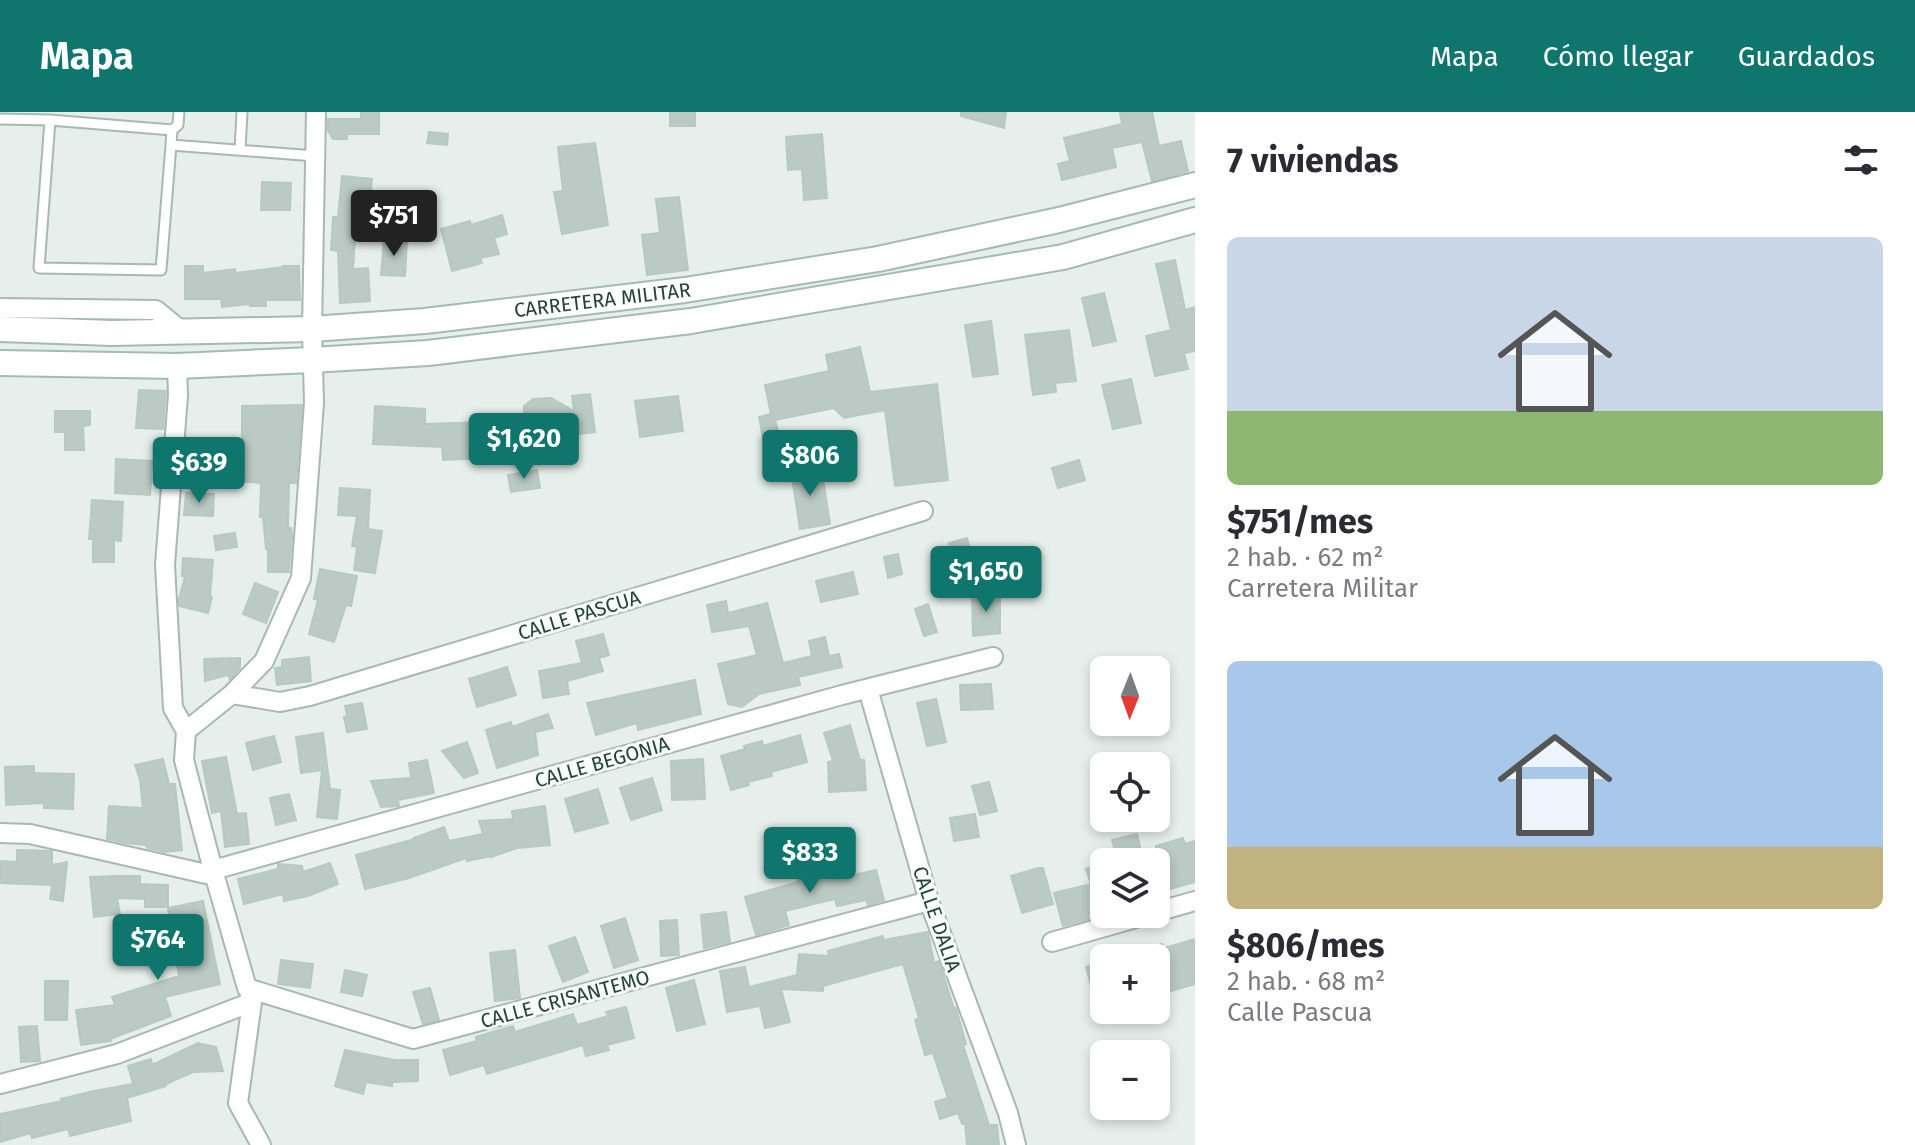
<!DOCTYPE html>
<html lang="es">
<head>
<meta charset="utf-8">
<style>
	:root { --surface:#fff; --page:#f2f2f3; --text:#2b2b33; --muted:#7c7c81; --accent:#0f766e }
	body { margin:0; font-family:"Fira Sans",sans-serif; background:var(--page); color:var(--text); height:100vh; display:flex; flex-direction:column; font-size:30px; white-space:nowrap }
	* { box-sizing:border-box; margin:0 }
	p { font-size:26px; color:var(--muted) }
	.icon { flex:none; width:44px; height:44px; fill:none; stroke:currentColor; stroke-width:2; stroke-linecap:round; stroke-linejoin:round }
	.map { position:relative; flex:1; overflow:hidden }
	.details { display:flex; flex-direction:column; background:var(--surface); width:720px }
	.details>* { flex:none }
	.needle { width:52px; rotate:181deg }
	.tools { position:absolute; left:1090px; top:544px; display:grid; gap:16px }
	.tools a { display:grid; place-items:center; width:80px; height:80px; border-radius:12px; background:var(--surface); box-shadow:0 4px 12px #0003; font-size:40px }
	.price { position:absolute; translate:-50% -68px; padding:0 18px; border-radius:8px; background:var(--accent); color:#fff; font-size:26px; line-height:52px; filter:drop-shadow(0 2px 4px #0008) }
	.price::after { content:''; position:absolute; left:50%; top:48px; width:24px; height:18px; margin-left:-12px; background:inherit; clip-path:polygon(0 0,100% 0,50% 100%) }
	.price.selected { background:#222; color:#fff }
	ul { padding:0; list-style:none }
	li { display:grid; align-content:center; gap:16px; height:424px; padding:0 32px }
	li span { display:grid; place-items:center; height:248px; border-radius:12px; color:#555 }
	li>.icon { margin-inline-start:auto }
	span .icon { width:144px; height:144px; fill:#fffc; stroke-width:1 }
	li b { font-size:34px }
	h2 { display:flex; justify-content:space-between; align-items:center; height:96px; padding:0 32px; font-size:34px }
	header { display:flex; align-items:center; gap:48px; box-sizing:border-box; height:112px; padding:0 40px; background:var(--accent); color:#fff }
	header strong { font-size:38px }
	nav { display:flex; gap:44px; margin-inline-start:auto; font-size:28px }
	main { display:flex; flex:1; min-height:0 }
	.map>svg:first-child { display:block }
</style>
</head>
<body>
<header>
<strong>Mapa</strong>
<nav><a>Mapa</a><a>Cómo llegar</a><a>Guardados</a></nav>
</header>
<main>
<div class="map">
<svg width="1195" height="1033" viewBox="0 0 1195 1033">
	<rect width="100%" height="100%" fill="#e6efeb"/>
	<path fill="#bbcac4" stroke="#b8c9c2" stroke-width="2" d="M361,0H379V22H347V27H333L328,19V7H361Z
		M670,0H695V14H670Z
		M961,0H1006L1004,16L961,4Z
		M1120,0H1152L1159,34L1181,29L1188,59L1152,69L1142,30L1112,36L1116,55L1062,68L1058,52L1070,49L1064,26L1122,12Z
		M429,20L448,22L447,33L427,31Z
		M822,22L827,86L804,88L802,57L788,58L786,25Z
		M595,31L608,113L562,122L554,80L563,79L558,35Z
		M342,64L372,67L369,97L357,95L353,157L368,156L370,189L340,191L338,139L331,138L333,105H338Z
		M262,70L291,71L290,98H261Z
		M679,85L688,158L647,163L642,123L660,121L656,87Z
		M502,103L507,122L494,126L499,142L480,146L482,151L452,159L441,117L470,109L471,113Z
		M384,128L407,129L405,164L381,163Z
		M1175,148L1185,198L1195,195V239L1184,241L1188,257L1155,264L1146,224L1171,218L1156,152Z
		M185,154H203V161L235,157L236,161L283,155V154H299L300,188H266V194H250V192L222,195L221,187H185Z
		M1104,181L1116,229L1093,234L1082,186Z
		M991,209L998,262L973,265L965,213Z
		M1069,218L1076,269L1055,271L1056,280L1033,283L1025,223Z
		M860,235L870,280L937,272L948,368L895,374L885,298L844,306L834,296L775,308L779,323L763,326L759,305L771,302L765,273L829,259L826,243Z
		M1131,267L1141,311L1113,317L1102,273Z
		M139,278L166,279L163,317L136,316Z
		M590,282L595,320L559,324V327H524V294L533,287L551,286L574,299L572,284Z
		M678,284L683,319L640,325L635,289Z
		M302,293L296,371H289L288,416H291L292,424L289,460H268V437H266L263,405H260L261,371L212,367V353L207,352L209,329L242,331V294Z
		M375,294L425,297V312L486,310L487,346L443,348L442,335L373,332Z
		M55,299H90V313L83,314L84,338H65V320H55Z
		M116,347L152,349L150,383L115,381Z
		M1079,348L1085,368L1058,376L1052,356Z
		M821,354L830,412L800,417L791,359Z
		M537,358L540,376L511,380L508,363Z
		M340,376L370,378L368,417L382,419L375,461L354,458L357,435L352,434L357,404L338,403Z
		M186,381L214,382L213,404L184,403Z
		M92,388L123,390L121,429L114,428V450H93V427H89Z
		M235,421L237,435L216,438L214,424Z
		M967,426L974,453L957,458L949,431Z
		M898,442L902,462L888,466L884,445Z
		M183,446L213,448L210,484L212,485L208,501L179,494V487L185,465L182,464Z
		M320,457L357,464L351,494L346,493L334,530L309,522L318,488L314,487Z
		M853,460L858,482L821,490L816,469Z
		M255,471L278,480L266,511L243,502Z
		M972,480L1000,484V521L973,524Z
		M726,489L728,501L767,491L783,551L812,544L809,529L825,525L829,544L839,542L842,555L798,565L800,573L759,582L742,595L728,592L718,552L757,543L749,514L712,520L707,493Z
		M928,492L937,520L924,524L915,497Z
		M603,522L609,543L599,546L603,559L567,569L569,582L543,586L539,559L582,551L576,529Z
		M309,545L311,569L277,573L275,556L282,555V548Z
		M240,546V556L230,567L228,563L205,569L204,547Z
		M507,555L516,583L477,595L469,567Z
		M695,568L701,602L638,618L637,611L596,623L587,591Z
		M991,572L993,597L961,598L960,573Z
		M936,587L946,630L927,634L917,591Z
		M362,591L367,617L347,620L344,605L347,604L345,594Z
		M548,602L553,616L535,620L538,643L497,656L486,618L511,610L512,615Z
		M850,613L860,648H864L866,678L829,680L828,650L833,649L824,621Z
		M323,621L330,677L340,678L337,707L317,705L322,658L301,661L296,625Z
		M800,623L807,650L771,660L772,664L748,670L749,673L731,678L721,644L745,637L744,634L762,629L763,634Z
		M274,624L281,650L253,658L246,631Z
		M467,630L478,661L464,666L442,639Z
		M226,645L237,702L246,701L249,732L225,735L221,699L212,701L202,649Z
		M163,647L169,672H175L182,738L165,740L147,736L146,733L125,731L107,727L109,694L143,696L140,668L135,653Z
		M703,647L705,687L672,688L671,649Z
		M427,648L434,681L398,688L399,694L381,695L371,669L411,666L409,651Z
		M34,654V661L74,662L73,697L44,696V691L6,693L5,655Z
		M652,666L662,698L631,708L620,676Z
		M989,670L997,699L980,703L972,674Z
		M598,677L608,711L575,720L565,687Z
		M289,682L296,708L276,713L270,686Z
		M545,694L550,733L517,736L491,745V744L467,749L466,746L409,766L365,777L356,743L415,727L414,726L444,715L449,729L483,722L479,709L513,707L512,699Z
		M975,702L979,725L954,729L950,706Z
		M1137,722L1142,743L1117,748L1112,728Z
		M1183,726L1185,732L1195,729V770L1156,781V734Z
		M17,738L52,739V753L67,750L63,789L50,787L52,773L0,771V749L17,750Z
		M822,750L827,769L876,758L884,788L868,793L866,788L837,794L835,787L785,799L789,813L756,823L745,785L798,770L795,756Z
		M330,751L338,772L308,784L284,789L283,782L244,792L238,767L278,757V752L302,754L303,760Z
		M1104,752V798L1092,802L1093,806L1063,814L1054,781L1091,772L1086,757Z
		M1038,756H1043L1053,792L1022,801L1011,764Z
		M117,764H140V772L168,773V795H145V787L117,786L120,802L94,805L90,765Z
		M203,789L220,872L165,885L171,904L110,927L111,929L81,933L76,898L115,893L112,885L179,864L168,796Z
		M726,800L730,830L704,836L701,803Z
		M625,806L638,848L614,856L601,814Z
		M677,808L679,843L661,844L660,809Z
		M928,820L934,851L939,849L954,897L956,896L966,932L963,933L989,1013H997L999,1033H967L965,1011L962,1012L958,1001L940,1007L935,990L948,986L933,941L925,943L915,908L919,906L903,852L823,874V879L781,877L790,910L765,916L760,894L727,900L720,859L745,855L749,875L797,863L799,842L829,844L828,839L883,824L884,828Z
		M575,825L588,860L563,870L549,834Z
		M1195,827V872L1168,880L1169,886L1156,890V846H1126V843L1162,832L1164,836Z
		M515,838L520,886L495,889L490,841Z
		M281,848L313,852L310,876L278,872Z
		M1104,850V908H1100L1086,855Z
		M345,858L367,863L362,884L341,880Z
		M694,868L705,912L677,919L666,876Z
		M45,869H68L67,908H45Z
		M430,876L439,908L423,912L413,880Z
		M626,895L634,926L607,933L609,938L586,944L583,933L487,962L484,953L450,963L443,938L477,929L476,925L513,914L515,920L573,902L577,913L608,904L606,900Z
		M37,914L40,949L21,950L19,915Z
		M198,931L216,935L223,959L193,960L166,972V974L127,986L131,1009L70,1024L68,1017L32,1026L31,1021L0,1030V1002L62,989L61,987L94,979L133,972L128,954L151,947L152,953Z
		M345,938L394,948H418V969L392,970V974L366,970L363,982L335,974Z"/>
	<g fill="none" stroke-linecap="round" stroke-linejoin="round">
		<g stroke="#a8b8b2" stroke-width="13">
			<path id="service" d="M0,7L50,8
				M172,18L178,13L179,0
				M171,33L172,18L50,8L39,156L161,158L171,33L315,44
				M240,38L242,0"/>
		</g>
		<g stroke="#a8b8b2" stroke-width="22">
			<path id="minor" d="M0,196L156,198L183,220
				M177,254L178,283L165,453L173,596L186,619
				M868,577L929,789L1008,1001L1016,1033
				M232,582L280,590L310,584L923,399
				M186,619L184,648L213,758L247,876L413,927L929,789
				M186,619L232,582L264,549L301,466L314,291L312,217L316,0
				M0,721L30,722L215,764
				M213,758L842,583L993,545
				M1156,800L1195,789
				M1052,830L1150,802
				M250,883L252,890L238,991L261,1033
				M0,972L117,942L252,890"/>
		</g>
		<g stroke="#a4bbb3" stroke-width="28">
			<g id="secondary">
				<path id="s1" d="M0,217L112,221L312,217L425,209L685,178L878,147L1059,108L1195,73"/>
				<path d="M0,251L177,254L312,248L428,241L691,209L1063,145L1195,108"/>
			</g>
		</g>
		<use href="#service" stroke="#fff" stroke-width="9"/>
		<use href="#minor" stroke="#fff" stroke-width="18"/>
		<use href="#secondary" stroke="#fff" stroke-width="24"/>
	</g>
	<g text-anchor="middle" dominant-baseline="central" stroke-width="6" stroke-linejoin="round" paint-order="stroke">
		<g font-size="20" fill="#24423a" stroke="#f7fbf9">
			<text stroke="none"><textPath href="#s1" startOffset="604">CARRETERA MILITAR</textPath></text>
			<text transform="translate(579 503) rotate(-17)">CALLE PASCUA</text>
			<text transform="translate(602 650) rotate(-16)">CALLE BEGONIA</text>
			<text transform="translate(937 807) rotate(71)">CALLE DALIA</text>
			<text transform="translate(565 887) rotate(-15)">CALLE CRISANTEMO</text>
		</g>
	</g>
</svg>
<div class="tools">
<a><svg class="needle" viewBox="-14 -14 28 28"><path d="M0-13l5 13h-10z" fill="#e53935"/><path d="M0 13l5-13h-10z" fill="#7c7c81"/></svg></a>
<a><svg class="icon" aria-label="locate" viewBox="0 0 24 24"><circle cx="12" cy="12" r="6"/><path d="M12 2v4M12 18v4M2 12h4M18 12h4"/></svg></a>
<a><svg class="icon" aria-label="layers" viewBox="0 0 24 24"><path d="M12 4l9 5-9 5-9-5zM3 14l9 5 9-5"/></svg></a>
<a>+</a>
<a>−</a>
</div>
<b class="price selected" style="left:394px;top:146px">$751</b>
<b class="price" style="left:524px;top:369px">$1,620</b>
<b class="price" style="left:810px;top:386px">$806</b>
<b class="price" style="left:199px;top:393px">$639</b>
<b class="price" style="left:986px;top:502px">$1,650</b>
<b class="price" style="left:810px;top:783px">$833</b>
<b class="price" style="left:158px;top:870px">$764</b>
</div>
<section class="details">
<h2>7 viviendas<svg class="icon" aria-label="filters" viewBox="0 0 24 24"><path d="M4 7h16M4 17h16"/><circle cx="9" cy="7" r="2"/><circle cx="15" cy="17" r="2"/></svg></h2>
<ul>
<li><span style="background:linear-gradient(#c9d6e8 70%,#8fb573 0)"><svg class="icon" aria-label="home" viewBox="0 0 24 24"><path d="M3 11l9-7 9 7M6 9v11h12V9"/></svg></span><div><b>$751/mes</b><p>2 hab. · 62 m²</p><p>Carretera Militar</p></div></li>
<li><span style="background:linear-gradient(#a9c7e8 75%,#c2b280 0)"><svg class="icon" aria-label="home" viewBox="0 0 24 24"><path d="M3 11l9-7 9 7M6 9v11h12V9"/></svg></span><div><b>$806/mes</b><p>2 hab. · 68 m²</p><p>Calle Pascua</p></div></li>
</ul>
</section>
</main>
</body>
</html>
